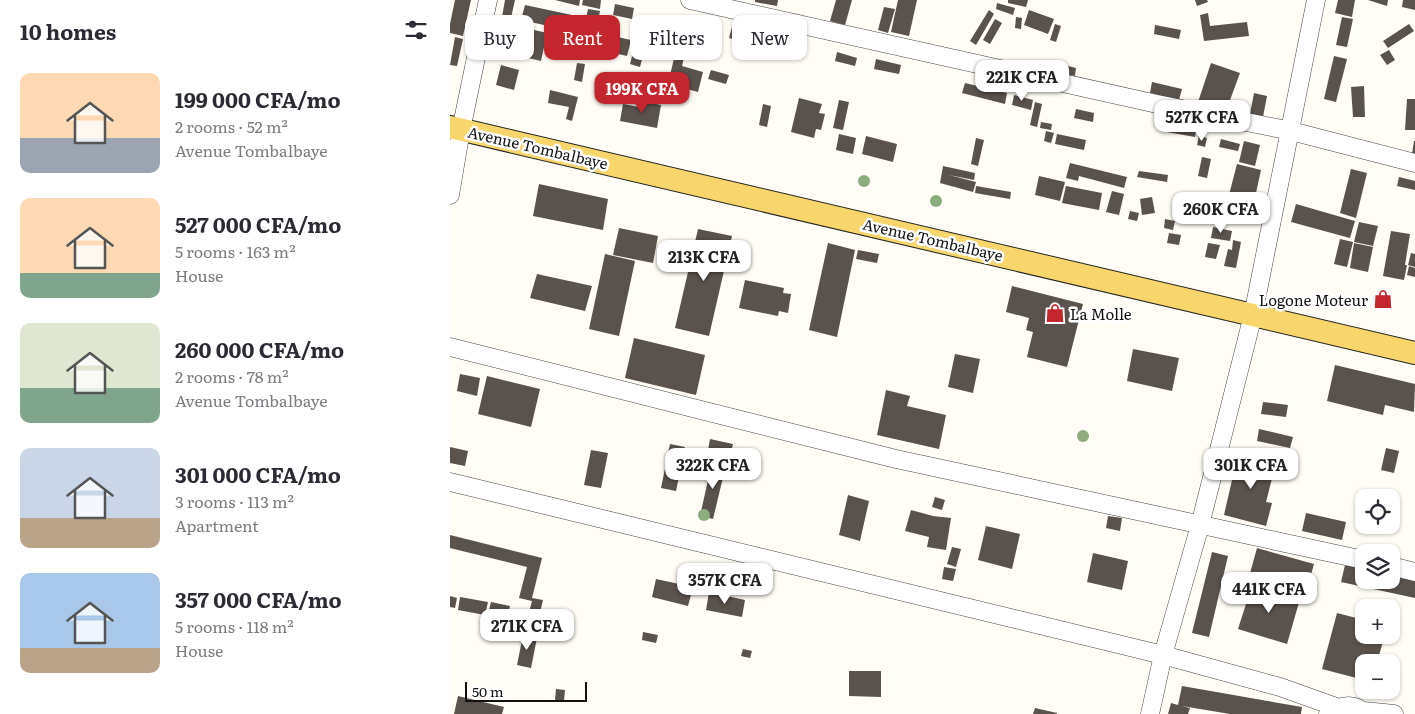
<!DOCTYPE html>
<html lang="en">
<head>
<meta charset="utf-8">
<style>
	:root { --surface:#fff; --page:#f7f7f7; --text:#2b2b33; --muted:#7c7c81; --accent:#c4262e }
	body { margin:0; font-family:Literata,serif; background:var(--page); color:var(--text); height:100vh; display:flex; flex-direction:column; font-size:19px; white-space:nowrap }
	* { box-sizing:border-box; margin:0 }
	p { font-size:16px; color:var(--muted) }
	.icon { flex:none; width:28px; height:28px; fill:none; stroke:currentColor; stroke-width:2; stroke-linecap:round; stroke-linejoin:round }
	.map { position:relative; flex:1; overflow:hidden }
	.side { display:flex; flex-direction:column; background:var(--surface); width:450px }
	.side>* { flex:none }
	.guide { position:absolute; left:15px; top:15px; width:475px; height:45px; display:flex; gap:10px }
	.tools { position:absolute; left:905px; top:489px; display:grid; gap:10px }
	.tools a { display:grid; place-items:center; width:45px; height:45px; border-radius:10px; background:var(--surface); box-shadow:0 1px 4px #0004; font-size:25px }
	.scale { position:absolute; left:15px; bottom:12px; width:122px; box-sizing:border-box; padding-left:5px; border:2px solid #111; border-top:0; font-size:14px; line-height:18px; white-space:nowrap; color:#111; -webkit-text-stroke:4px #fff; paint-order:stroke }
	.price { position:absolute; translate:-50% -42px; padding:0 11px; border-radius:10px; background:#fff; color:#222; font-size:16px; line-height:32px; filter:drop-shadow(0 1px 2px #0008) }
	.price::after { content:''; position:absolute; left:50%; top:30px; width:15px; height:11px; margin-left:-8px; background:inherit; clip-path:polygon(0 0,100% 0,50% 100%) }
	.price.on { background:var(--accent); color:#fff }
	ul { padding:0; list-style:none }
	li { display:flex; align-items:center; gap:15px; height:125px; padding:0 20px }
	li span { display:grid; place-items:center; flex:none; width:140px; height:100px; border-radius:10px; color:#555 }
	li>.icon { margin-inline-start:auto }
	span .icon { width:60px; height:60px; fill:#fffc; stroke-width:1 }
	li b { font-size:21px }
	h2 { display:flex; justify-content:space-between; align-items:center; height:60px; padding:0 20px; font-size:21px }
	.pill { padding:0 18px; border-radius:10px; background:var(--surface); box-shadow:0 1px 4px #0004; font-size:18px; line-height:45px }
	.pill.on { background:var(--accent); color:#fff }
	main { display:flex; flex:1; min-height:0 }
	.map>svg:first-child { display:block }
</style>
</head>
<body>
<main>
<section class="side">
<h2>10 homes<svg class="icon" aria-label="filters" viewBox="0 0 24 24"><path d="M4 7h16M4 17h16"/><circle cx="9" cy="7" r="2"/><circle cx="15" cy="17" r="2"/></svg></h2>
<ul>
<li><span style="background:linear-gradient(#ffd9b3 65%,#9aa5b1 0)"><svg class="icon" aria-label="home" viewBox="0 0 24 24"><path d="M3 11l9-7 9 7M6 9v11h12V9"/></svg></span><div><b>199 000 CFA/mo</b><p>2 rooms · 52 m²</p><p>Avenue Tombalbaye</p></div></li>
<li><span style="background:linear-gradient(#ffd9b3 75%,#7fa58c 0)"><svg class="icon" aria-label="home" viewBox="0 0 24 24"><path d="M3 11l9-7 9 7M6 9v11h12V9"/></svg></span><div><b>527 000 CFA/mo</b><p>5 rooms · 163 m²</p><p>House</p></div></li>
<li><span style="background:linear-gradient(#dfe7d0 65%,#7fa58c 0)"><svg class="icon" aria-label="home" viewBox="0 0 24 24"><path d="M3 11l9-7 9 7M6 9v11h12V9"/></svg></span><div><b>260 000 CFA/mo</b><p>2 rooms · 78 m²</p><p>Avenue Tombalbaye</p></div></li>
<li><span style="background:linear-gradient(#c9d6e8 70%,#b9a48a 0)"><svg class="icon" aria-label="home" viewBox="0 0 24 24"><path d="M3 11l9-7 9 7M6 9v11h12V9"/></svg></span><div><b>301 000 CFA/mo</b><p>3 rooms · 113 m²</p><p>Apartment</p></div></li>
<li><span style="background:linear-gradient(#a9c7e8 75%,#b9a48a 0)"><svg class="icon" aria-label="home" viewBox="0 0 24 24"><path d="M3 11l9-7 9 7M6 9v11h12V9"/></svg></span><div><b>357 000 CFA/mo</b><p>5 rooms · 118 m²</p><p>House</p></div></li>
</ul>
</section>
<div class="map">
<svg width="965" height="714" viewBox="0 0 965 714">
	<rect width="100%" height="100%" fill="#fffdf5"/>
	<path fill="#5a524d" d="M5,0H21L13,36L0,33V24Z
		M55,0H65L61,18L52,17Z
		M105,0H130L129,6Z
		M133,0H151L150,9L132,5Z
		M305,0H328L327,6L305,2Z
		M386,0H402L395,25L380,21Z
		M448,0H467L459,36L441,32Z
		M558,0H578L576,7L558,3Z
		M745,0H757L758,2L747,6Z
		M888,0H905L902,17L885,13Z
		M918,0H938L937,6Z
		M953,0H965V10L952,7Z
		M547,3L565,8L563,15L546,9Z
		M165,4L184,8L182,19L163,15Z
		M75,5L136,18L138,9L150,11L145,36L71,20Z
		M434,7L445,9L438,33L428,30Z
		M539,10L544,14L526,45L520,41Z
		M579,10L604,19L598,34L574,25Z
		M758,13L760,26L797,22L799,36L754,41L750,15Z
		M566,17L572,18L571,29L565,28Z
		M892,17L903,19L897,47L886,45Z
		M545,19L552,23L540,44L533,40Z
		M212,23L224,26L218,54L206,51Z
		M605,24L611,26L606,42L600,40Z
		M959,24L964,31L938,48L933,41Z
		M705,25L731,30L729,39L704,34Z
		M282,27L303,33L300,43L279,38Z
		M80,29L97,33L91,61L74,57Z
		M188,33L202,37L199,49L195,48L190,67L180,64Z
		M154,34L181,40L177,56L151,50Z
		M134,36L144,39L142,47L132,44Z
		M5,37L13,39L7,66L0,65Z
		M229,37L238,40L232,66L253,72L248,92L218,84Z
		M311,44L324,47L322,56L308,53Z
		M939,50L945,60L937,65L930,55Z
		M387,52L407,58L405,66L385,61Z
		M884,56L897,59L886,102L874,99Z
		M426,59L451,65L449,74L424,69Z
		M594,60L626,68L625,76L592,68Z
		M127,63L135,64L132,82L124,80Z
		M761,63L790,73L776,111L748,102Z
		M51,65L69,70L64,90L46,85Z
		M261,70L279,75L276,84L258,79Z
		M702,82L732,89L729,100L700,93Z
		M515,83L557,93L555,104L512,93Z
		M914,86L915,117H903L901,87Z
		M100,90L128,97L122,121L116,119L119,107L98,103Z
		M804,93L817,96L813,117L800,114Z
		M564,95L583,100L581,110L562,105Z
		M349,98L372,104L369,113L375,114L371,130L366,129L364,138L341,132Z
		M957,99H965V130H955Z
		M389,100L399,102L393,130L383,128Z
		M191,101L211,105L207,128L170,121L173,104L189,107Z
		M585,102L592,104L587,127L580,125Z
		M313,104L321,106L317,127L309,125Z
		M626,109L644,113L643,122L624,118Z
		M719,121L747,126L745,137L717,132Z
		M591,122L602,124L601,130L590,128Z
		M596,131L604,133L601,143L594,141Z
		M389,134L406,138L403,154L386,150Z
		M607,134L636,140L634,150L605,144Z
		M416,136L447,144L443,162L412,154Z
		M749,136L757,138L755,147L747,145Z
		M526,138L534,140L528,166L521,164Z
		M771,139L790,144L788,151L769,147Z
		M794,141L810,145L805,166L789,162Z
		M964,141H965V155L962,154Z
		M752,157L761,159L757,178L748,176Z
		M620,163L677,177L674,188L629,176L628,181L616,178Z
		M787,164L811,170L804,202L796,200L791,221L773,218Z
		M493,166L525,173L524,180L499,175L526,182L523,192L490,183Z
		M901,169L917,173L906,218L890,213Z
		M689,171L718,175L717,182L687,177Z
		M589,176L615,182L610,201L585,195Z
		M949,177L965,181V190L947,186Z
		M89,184L158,199L153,230L83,216Z
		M526,186L561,192L560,199L525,193Z
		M616,186L652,193L649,210L612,203Z
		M662,191L674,194L669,215L656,212Z
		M702,197L705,213L692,215L690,199Z
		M846,204L905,221L900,238L841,222Z
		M680,211L689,213L687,221L678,219Z
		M715,219L725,221L723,230L714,228Z
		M909,222L928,226L923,246L904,242Z
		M763,227L782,231L780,241L761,238Z
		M169,228L208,236L203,263L163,255Z
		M248,229L282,236L259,336L225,328Z
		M941,231L960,234L955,265H957L954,280L933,276Z
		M719,233L731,235L729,245L717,243Z
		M890,239L903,242L897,267L884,264Z
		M783,240L791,242L786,268L774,266L778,249L782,250Z
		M378,243L405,250L387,337L359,330Z
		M758,243L770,245L766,259L755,257Z
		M904,243L923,247L918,272L900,268Z
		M408,250L429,254L427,263L406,259Z
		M961,253L965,254V267L958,265Z
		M155,254L185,261L169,336L139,329Z
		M959,266L965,268V277L957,275Z
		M87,274L142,286L135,311L80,298Z
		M295,280L334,288L333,293L341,294L338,313L329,311L328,316L289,308Z
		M562,286L633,304L617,367L577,357L583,332L576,330L579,318L556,312Z
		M184,338L255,355L246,395L175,378Z
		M683,349L729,358L722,391L677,381Z
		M505,354L530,359L523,393L498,387Z
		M885,365L965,384L964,412L935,405L933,415L877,401Z
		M10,374L30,378L27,396L7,391Z
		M37,376L90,389L81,427L28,414Z
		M436,390L460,396L457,406L496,415L489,449L427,435Z
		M813,402L838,405L836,417L811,414Z
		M809,429L843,437L840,448L807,441Z
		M260,439L283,444L279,461L257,456Z
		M220,444L235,447L226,491L211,488Z
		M0,447L18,451L15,466L0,463Z
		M936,448L949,451L944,473L931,470Z
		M141,450L158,453L151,488L134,485Z
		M788,454L826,463L816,502L822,503L816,526L774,515Z
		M262,462L276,465L263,519L250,516Z
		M398,495L419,501L410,541L389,535Z
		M485,497L495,500L492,510L482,507Z
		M461,510L483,516L501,518L496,550L477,547L479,537L455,531Z
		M856,513L896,522L892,540L852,531Z
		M658,516L672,518L670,531L656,528Z
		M536,526L570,534L562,569L528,560Z
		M0,535L92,558L82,598L93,600L88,621L77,618L74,633L67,631L66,637L37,631L40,616L59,621L61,612L78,616L82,601L69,598L77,567L0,548Z
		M502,547L511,549L506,567L497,564Z
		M807,548L864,564L856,593L799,577Z
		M762,552L778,556L759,637L742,633Z
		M643,553L678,561L672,590L637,582Z
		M895,565L914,569V580H941V574L965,580V598L891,582Z
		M494,567L506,569L503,581L492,579Z
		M206,579L243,587L238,606L202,597Z
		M802,585L850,599L837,644L788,629Z
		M259,592L295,600L292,617L256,610Z
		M0,596L7,598L5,608L0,607Z
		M10,597L38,602L35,615L8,610Z
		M41,602L60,606L57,619L38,614Z
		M887,613L914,620V635H935L927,662H914V680L872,669Z
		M193,632L208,635L206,643L192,640Z
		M73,635L87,638L81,668L67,665Z
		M293,649L302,651L300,658L291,656Z
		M399,671H431V697L399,696Z
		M732,686L852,707L851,714H780L732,706L740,708L738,714H718L721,703L728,705Z
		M106,689L115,690L114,701L105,700Z
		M8,696L54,707L52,714H4Z
		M585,708L607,713V714H583Z"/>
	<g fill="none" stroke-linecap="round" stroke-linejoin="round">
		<g stroke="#444" stroke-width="19">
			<path id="minor" d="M240,0L707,104L841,131L965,163
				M0,195L11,130L38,0
				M0,347L446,459L914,560
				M0,482L713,655L830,687L886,707
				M941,566L965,572
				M914,711L944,714
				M700,714L713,655L750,525L803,315L866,0
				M878,714C890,705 904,702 916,714"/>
		</g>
		<g stroke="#222" stroke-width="24">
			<path id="major" d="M0,127L965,353"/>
		</g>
		<use href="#minor" stroke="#fff" stroke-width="18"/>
		<use href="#major" stroke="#f9d66b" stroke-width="22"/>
	</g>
	<g fill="#8dad7f">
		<circle cx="414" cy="181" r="6"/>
		<circle cx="486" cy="201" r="6"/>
		<circle cx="633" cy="436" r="6"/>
		<circle cx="254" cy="515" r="6"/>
	</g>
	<defs>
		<g id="shop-bare" transform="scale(1.5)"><path d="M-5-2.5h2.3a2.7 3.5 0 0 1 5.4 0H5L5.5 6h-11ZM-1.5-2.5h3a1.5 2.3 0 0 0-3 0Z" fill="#c4262e" stroke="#fff" stroke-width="2.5" paint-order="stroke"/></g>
	</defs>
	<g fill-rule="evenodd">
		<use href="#shop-bare" x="933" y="299"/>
		<use href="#shop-bare" x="605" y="313"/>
	</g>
	<g text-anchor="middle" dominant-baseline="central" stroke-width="5" stroke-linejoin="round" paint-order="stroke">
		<g font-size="15" fill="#111" stroke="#fff">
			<text transform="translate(88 147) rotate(13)">Avenue Tombalbaye</text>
			<text transform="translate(483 239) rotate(13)">Avenue Tombalbaye</text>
		</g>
		<g font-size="15" fill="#111" stroke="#fff" text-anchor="end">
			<text x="918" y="299">Logone Moteur</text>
			<text x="620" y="313" text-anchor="start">La Molle</text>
		</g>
	</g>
</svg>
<div class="tools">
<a><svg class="icon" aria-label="locate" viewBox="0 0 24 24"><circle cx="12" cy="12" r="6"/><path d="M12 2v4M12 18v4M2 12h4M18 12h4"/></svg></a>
<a><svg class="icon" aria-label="layers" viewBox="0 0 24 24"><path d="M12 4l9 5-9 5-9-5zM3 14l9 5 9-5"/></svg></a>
<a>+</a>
<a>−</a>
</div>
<div class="scale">50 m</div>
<b class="price" style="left:572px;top:102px">221K CFA</b>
<b class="price on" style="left:192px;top:114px">199K CFA</b>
<b class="price" style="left:752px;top:142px">527K CFA</b>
<b class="price" style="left:771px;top:234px">260K CFA</b>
<b class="price" style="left:254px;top:282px">213K CFA</b>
<b class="price" style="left:263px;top:490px">322K CFA</b>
<b class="price" style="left:801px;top:490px">301K CFA</b>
<b class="price" style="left:275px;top:605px">357K CFA</b>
<b class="price" style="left:819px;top:614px">441K CFA</b>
<b class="price" style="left:77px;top:651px">271K CFA</b>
<div class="guide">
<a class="pill">Buy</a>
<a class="pill on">Rent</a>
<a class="pill">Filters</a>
<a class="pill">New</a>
</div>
</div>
</main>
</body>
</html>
